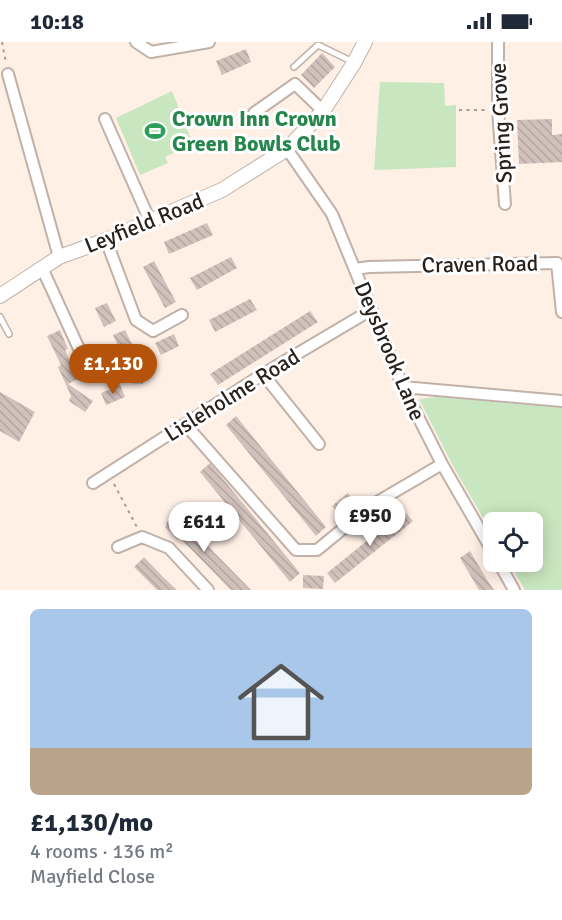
<!DOCTYPE html>
<html lang="en">
<head>
<meta charset="utf-8">
<style>
	:root { --surface:#fff; --page:#f6f6f7; --text:#1f2937; --muted:#747a83; --accent:#b45309 }
	body { margin:0; font-family:Signika,sans-serif; background:var(--page); color:var(--text); height:100vh; display:flex; flex-direction:column; font-size:22px; white-space:nowrap }
	* { box-sizing:border-box; margin:0 }
	p { font-size:20px; color:var(--muted) }
	.icon { flex:none; width:33px; height:33px; fill:none; stroke:currentColor; stroke-width:2; stroke-linecap:round; stroke-linejoin:round }
	.map { position:relative; height:548px; overflow:hidden }
	.drawer { display:flex; flex-direction:column; background:var(--surface); flex:1 }
	.drawer>* { flex:none }
	.tools { position:absolute; left:483px; top:470px; display:grid; gap:12px }
	.tools a { display:grid; place-items:center; width:60px; height:60px; border-radius:9px; background:var(--surface); box-shadow:0 3px 15px #0003; font-size:30px }
	.price { position:absolute; translate:-50% -51px; padding:0 14px; border-radius:21px; background:#fff; color:#222; font-size:20px; line-height:39px; filter:drop-shadow(0 2px 3px #0008) }
	.price::after { content:''; position:absolute; left:50%; top:36px; width:18px; height:14px; margin-left:-9px; background:inherit; clip-path:polygon(0 0,100% 0,50% 100%) }
	.price.active { background:var(--accent); color:#fff }
	ul { padding:0; list-style:none }
	li { display:grid; align-content:center; gap:12px; height:318px; padding:0 30px }
	li span { display:grid; place-items:center; height:186px; border-radius:9px; color:#555 }
	li>.icon { margin-inline-start:auto }
	span .icon { width:108px; height:108px; fill:#fffc; stroke-width:1 }
	li b { font-size:26px }
	.status { display:flex; justify-content:space-between; align-items:center; height:42px; padding:0 30px; background:var(--surface); direction:ltr }
	.status svg { height:16px; fill:currentColor }
	.map>svg:first-child { display:block }
</style>
</head>
<body>
<div class="status"><b>10:18</b><svg viewBox="0 0 49 12"><path d="M0 12V9h3v3zM5 12V6h3v6zM10 12V3h3v9zM15 12V0h3v12zM26 1h20v11H26zM47 4h2v5h-2z"/></svg></div>
<div class="map">
<svg width="562" height="548" viewBox="0 0 562 548">
	<defs>
		<pattern id="building-back-hatch" width="6" height="6" patternUnits="userSpaceOnUse" patternTransform="scale(1.5)"><rect width="6" height="6" fill="#d2c1bb"/><path d="M-1 5l2 2M0 0l6 6M5-1l2 2" fill="none" stroke="#b4a6a0"/></pattern>
	</defs>
	<rect width="100%" height="100%" fill="#fff0e6"/>
	<path fill="#c8e6bf" d="M380,40L444,41L445,64L456,63V125L374,128Z
		M172,49L193,102L165,115L168,121L140,133L116,76Z
		M436,355L562,366V548H525L508,519H532V480H494L493,493L453,424L419,357Z"/>
	<path fill="url(#building-back-hatch)" d="M246,7L251,20L222,33L216,19Z
		M322,11L335,25L314,46L301,33Z
		M552,77V93L562,92V120L519,122L517,78Z
		M207,181L213,193L169,212L164,200Z
		M231,215L237,226L197,248L190,236Z
		M154,219L176,260L165,266L143,225Z
		M250,257L257,268L215,290L209,278Z
		M107,261L116,279L104,285L95,266Z
		M310,269L318,280L218,343L210,332Z
		M60,288L68,307L65,308L78,337L68,342L93,359L85,370L69,359L71,354L58,325L61,323L47,294Z
		M125,288L134,306L121,310L113,293Z
		M174,292L179,304L161,313L155,301Z
		M132,320L146,322L143,342L130,341Z
		M120,343L125,355L106,363L101,351Z
		M0,350L35,370L19,400L0,389Z
		M236,374L326,485L316,494L226,383Z
		M210,421L300,531L290,540L200,430Z
		M348,451L357,461L341,474L332,464Z
		M404,469L413,479L335,541L327,531Z
		M177,470L192,488L251,548H231L180,496L178,498L165,485L167,482L166,481Z
		M470,509L486,536L494,548H479L460,516Z
		M144,515L163,535L177,548H157L134,525Z
		M303,533L324,534L323,547L303,546Z"/>
	<g fill="none" stroke-linecap="round" stroke-linejoin="round">
		<g stroke="#c0b2a9" stroke-width="8">
			<path id="service" d="M294,25L318,3L353,20
				M0,275L9,292"/>
		</g>
		<g stroke="#c0b2a9" stroke-width="14">
			<path id="minor" d="M136,0L151,10L209,0
				M498,0V68L505,162
				M8,32L59,215
				M254,71L295,42L323,69
				M105,77L150,179
				M287,107L332,172L403,345L442,422L494,512
				M106,198L136,278L153,289L182,273
				M42,226L91,333
				M355,227L369,225L557,221L562,270
				M263,332L319,402
				M403,345L562,359
				M185,382L296,508H317L372,463L442,422
				M93,441L263,332L371,268
				M118,505L142,495L169,506L208,548
				M498,519L514,548"/>
		</g>
		<g stroke="#c0b2a9" stroke-width="16">
			<path id="tertiary" d="M0,254L59,215L106,198L222,148L287,107L323,69L354,21L365,0"/>
		</g>
		<path stroke="#a89c95" stroke-width="2" stroke-dasharray="3 4.5" stroke-linecap="butt" d="M2,0L6,21
			M459,68H486
			M114,442L138,487"/>
		<use href="#service" stroke="#fff" stroke-width="5"/>
		<use href="#minor" stroke="#fff" stroke-width="10"/>
		<use href="#tertiary" stroke="#fff" stroke-width="14"/>
	</g>
	<defs>
		<g id="stadium-bare" transform="scale(1.62)"><path d="M0-5a6.5 5 0 1 0 0 10a6.5 5 0 1 0 0-10ZM-3.5-1.8h7v3.6h-7Z" fill="#2e9e5b" stroke="#fff" stroke-width="2.5" paint-order="stroke"/></g>
	</defs>
	<g fill-rule="evenodd">
		<use href="#stadium-bare" x="155" y="89"/>
	</g>
	<g text-anchor="middle" dominant-baseline="central" stroke-width="6" stroke-linejoin="round" paint-order="stroke">
		<g font-size="22" font-weight="bold" fill="#27864d" stroke="#fff" text-anchor="start">
			<text x="172" y="76">Crown Inn Crown<tspan x="172" dy="25">Green Bowls Club</tspan></text>
		</g>
		<g font-size="22" fill="#28221f" stroke="#fff">
			<text transform="translate(501 81) rotate(-93)">Spring Grove</text>
			<text transform="translate(144 181) rotate(-22)">Leyfield Road</text>
			<text transform="translate(480 222) rotate(-1)">Craven Road</text>
			<text transform="translate(390 309) rotate(67)">Deysbrook Lane</text>
			<text transform="translate(232 353) rotate(-32)">Lisleholme Road</text>
		</g>
	</g>
</svg>
<div class="tools">
<a><svg class="icon" aria-label="locate" viewBox="0 0 24 24"><circle cx="12" cy="12" r="6"/><path d="M12 2v4M12 18v4M2 12h4M18 12h4"/></svg></a>
</div>
<b class="price active" style="left:113px;top:353px">£1,130</b>
<b class="price" style="left:370px;top:505px">£950</b>
<b class="price" style="left:204px;top:511px">£611</b>
</div>
<section class="drawer">
<ul>
<li><span style="background:linear-gradient(#a9c7e8 75%,#b9a48a 0)"><svg class="icon" aria-label="home" viewBox="0 0 24 24"><path d="M3 11l9-7 9 7M6 9v11h12V9"/></svg></span><div><b>£1,130/mo</b><p>4 rooms · 136 m²</p><p>Mayfield Close</p></div></li>
</ul>
</section>
</body>
</html>
